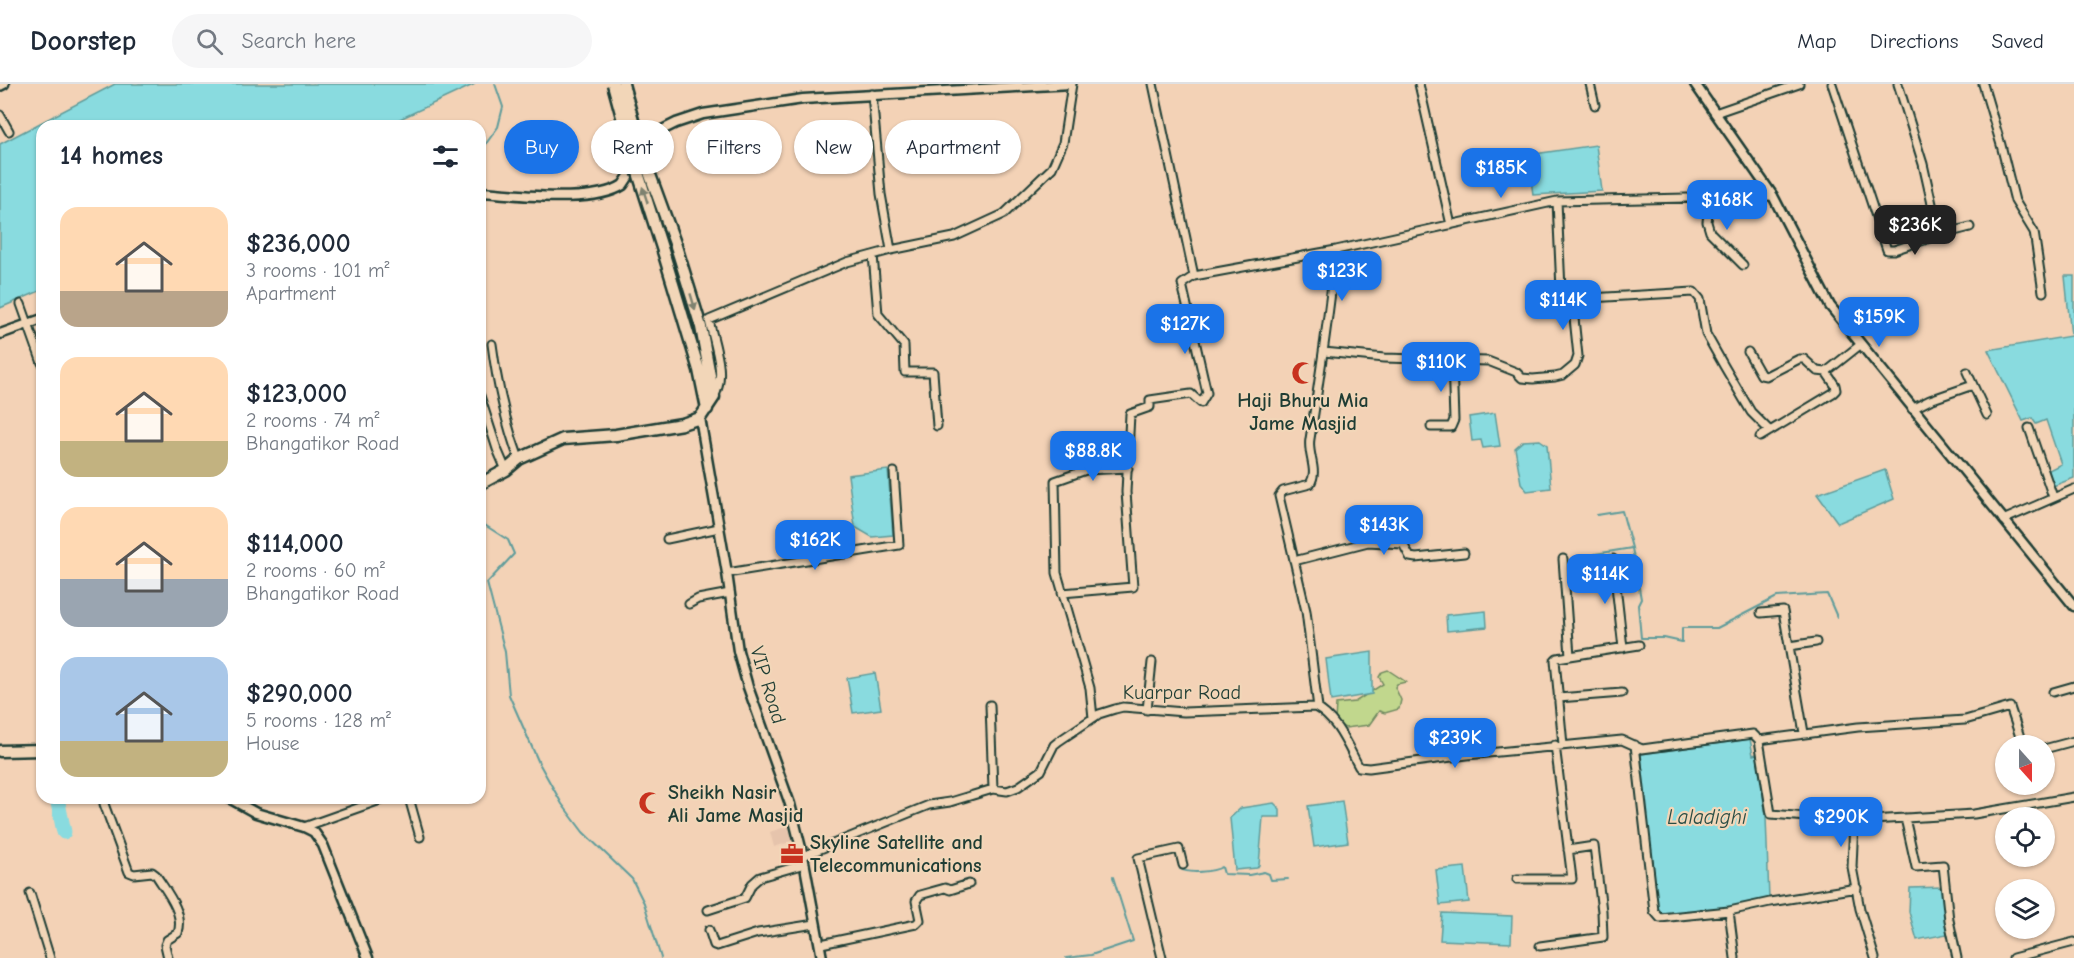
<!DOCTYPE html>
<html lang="en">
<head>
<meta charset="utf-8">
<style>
	:root { --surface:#fff; --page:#f6f6f7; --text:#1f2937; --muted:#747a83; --line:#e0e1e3; --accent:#1a73e8 }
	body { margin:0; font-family:"Comic Neue",sans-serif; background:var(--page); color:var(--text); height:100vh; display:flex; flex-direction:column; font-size:22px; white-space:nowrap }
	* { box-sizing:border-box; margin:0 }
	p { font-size:20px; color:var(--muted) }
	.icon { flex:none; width:33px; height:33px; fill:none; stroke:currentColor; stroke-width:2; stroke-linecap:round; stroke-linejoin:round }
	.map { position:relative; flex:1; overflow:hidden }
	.drawer { position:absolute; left:36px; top:36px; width:450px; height:684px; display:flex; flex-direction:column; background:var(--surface); border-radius:18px; box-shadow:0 2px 4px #0004 }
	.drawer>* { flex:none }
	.guide { position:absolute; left:504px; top:36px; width:570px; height:54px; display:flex; gap:12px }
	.needle { width:39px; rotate:159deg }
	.controls { position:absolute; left:1995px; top:651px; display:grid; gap:12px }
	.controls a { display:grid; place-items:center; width:60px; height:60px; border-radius:50%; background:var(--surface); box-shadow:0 2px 4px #0004; font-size:30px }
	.price { position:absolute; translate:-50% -51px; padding:0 14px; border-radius:12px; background:var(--accent); color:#fff; font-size:20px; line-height:39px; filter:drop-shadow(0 2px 3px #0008) }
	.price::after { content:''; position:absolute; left:50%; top:36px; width:18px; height:14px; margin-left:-9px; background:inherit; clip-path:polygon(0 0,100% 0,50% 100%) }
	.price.selected { background:#222; color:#fff }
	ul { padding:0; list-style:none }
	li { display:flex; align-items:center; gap:18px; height:150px; padding:0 24px }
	li span { display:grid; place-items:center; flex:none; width:168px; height:120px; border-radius:18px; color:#555 }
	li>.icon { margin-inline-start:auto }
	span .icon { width:72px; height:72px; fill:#fffc; stroke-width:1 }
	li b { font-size:26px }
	h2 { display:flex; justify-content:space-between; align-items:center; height:72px; padding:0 24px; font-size:26px }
	.chip { padding:0 21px; border-radius:27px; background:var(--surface); box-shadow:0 2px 4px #0004; font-size:21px; line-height:54px }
	.chip.selected { background:var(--accent); color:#fff }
	header { display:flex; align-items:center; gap:36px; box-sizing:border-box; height:84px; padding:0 30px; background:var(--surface); border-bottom:2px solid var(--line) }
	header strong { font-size:28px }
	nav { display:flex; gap:33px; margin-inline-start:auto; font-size:21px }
	.search { width:420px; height:54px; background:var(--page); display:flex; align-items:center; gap:15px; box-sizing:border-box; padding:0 21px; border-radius:33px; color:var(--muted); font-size:22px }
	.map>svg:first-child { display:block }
</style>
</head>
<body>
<header>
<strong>Doorstep</strong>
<div class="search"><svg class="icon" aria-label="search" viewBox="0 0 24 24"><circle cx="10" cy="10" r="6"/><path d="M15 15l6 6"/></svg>Search here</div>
<nav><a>Map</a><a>Directions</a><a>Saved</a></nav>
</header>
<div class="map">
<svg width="2074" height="874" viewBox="0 0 2074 874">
	<rect width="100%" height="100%" fill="#f3d2b6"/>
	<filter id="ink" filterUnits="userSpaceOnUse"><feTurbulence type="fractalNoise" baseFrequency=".0167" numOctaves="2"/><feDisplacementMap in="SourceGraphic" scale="12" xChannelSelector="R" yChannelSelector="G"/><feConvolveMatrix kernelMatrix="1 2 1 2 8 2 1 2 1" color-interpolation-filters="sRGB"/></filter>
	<g filter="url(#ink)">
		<path fill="#e6c4ac" d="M788,742L793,757L774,763L770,748Z"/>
		<path fill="#c1d78d" stroke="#708a60" stroke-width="1.5" d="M1388,586L1406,598L1397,600L1395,603L1401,616L1399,625L1385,629L1379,627L1369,641L1345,644L1335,637L1336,620L1355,618L1383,600L1379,593L1382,588Z"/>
		<path fill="#89dbdf" stroke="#5f9c9b" stroke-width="1.5" d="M115,0H475L385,42H42V206L0,224V60Z
			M1596,61L1602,107L1533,111L1528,71Z
			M2065,192H2074V394L2053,402L2047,387L2061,380L2046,336L2036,340L2032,334L2023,337L1988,266L2071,252Z
			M1495,329L1500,362L1483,364L1481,356L1472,357L1469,333Z
			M1540,356L1547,361L1551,404L1527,407L1521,399L1515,364L1523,357Z
			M888,386L893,451L872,453L855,443L848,391Z
			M1885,386L1894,415L1838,439L1817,410Z
			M1486,527L1487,543L1447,547L1446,531Z
			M1372,568V610L1331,617L1326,575Z
			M875,589L881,625L853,629L847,594Z
			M1750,655L1753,671L1757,670L1766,733L1769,815L1727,824L1662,831L1656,826L1641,670Z
			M1342,717L1348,758L1314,763L1308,722Z
			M1274,719L1280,725V733H1263L1259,781L1257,784L1235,786L1230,734L1241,724Z
			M1465,783L1469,818L1440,821L1436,786Z
			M1943,803L1947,850L1917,856L1909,828L1910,804Z
			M1442,829L1512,832L1511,859L1440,856Z"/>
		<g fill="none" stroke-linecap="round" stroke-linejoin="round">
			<path stroke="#5f9c9b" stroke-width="2" d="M480,68L498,43L503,23L495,0
				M480,438L508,456L514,470L487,499L505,568L509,611L539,679L562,720L583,748L632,795L644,819L661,874
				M1632,464L1641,515L1638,521L1641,554H1664L1682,558V544H1717L1777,513L1827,510L1837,533
				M1595,470L1632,464L1622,427L1597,431
				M1180,785C1189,790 1213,788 1222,783L1224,790L1249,791L1264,788L1269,790L1271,796L1288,795
				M1066,874L1091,871L1133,857L1113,793"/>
			<path stroke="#89dbdf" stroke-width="15" d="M57,714L64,748"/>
			<g stroke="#1f3d34" stroke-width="11">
				<path id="minor" d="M1153,0L1194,192
					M1419,0L1451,141
					M1590,0L1595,21
					M1832,0L1887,166H1894L1939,151
					M1898,0L1923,80L1939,151L1970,143
					M1983,0L2001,61L2015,117L2034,148L2043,208
					M872,10L881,110L891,166
					M1715,29L1799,0
					M0,31L9,47
					M1710,113L1707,138L1710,148L1743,181
					M1557,117L1561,206L1564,213L1572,215L1694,208L1700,215L1706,250L1724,282L1751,328L1770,347
					M873,171L878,230L904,261L905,288H933L937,342
					M21,220L42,279
					M492,260C497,300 505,337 519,375
					M1324,268L1384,274L1488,277L1516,288L1522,294L1533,295L1555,293L1563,291L1575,281L1578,272L1572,215
					M1748,268L1761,291L1766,292L1799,275H1804L1817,287L1826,288L1860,261
					M1967,288L1987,331
					M480,312L497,365L506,386
					M714,313C727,291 714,260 709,236L847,178L891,166L954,153L1004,130L1052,84L1063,59L1072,0
					M1912,325L1930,316L1973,301
					M1431,343H1451L1454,336L1452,276
					M2029,344L2053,413
					M1760,353L1833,309L1836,306L1835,301L1826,288
					M2003,436L2074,405
					M667,455L719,444
					M1613,475L1623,564
					M1294,477L1368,458L1403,460L1410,473L1416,474L1464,469
					M727,489L899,461L894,388
					M1062,509L1133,503L1126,408L1130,330L1150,323V316L1191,310L1201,319L1207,309L1182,200L1194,192L1336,166L1557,117L1773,112
					M689,520L698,515L730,509
					M1761,529L1783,527L1804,649
					M1789,562L1816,558
					M1570,572L1639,561
					M2053,608L2074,602
					M1558,614L1622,609
					M990,621L993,705
					M1318,624L1306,527L1279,412L1283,407L1310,400C1319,387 1307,370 1310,355C1320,292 1329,229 1336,166
					M1147,626L1152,578
					M1093,634L1090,604L1057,489L1055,397L1086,386L1128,384
					M1759,656L1771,730L1854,737L1974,730L2074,713
					M1563,661L1555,576L1557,574L1570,572L1563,475
					M1635,661L1654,827L1660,834L1729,827L1770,818L1857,804
					M2044,665L2074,657
					M106,714L104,720L129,788L134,790L152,788L156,791C166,807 185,829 178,849L167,856L165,861L168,874
					M409,714L420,753
					M1905,734L1916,783L1943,781L1949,836L1957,874
					M1854,737L1852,783L1860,825L1875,874
					M304,743L386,714
					M803,772L929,721L950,718L993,705L1007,707L1018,703L1041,687L1054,661L1059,657L1099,630L1115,625L1123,623L1184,628L1315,623C1337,634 1348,663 1359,683L1369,684L1467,671L1622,656L1642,665L1753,650L1759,656L1858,643L1965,636L2010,623L2023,662
					M1517,795H1572L1555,661
					M30,809L50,874
					M708,826L745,814L752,800L760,793L805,780
					M1729,827L1735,874
					M709,846L714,861L717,862L758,849L815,840
					M821,860L916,840L920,836L916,817L920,811L945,804L950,806L969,800
					M1540,862L1603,853L1602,827L1594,762L1568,766
					M1162,874L1138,774L1179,765L1183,781
					M2013,874L2074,858"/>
			</g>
			<g stroke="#1f3d34" stroke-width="13">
				<path id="tertiary" d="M1695,0L1773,112L1830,222L2074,522
					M0,2L4,0
					M480,108C517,110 593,121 623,101L658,48L676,39L703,30L803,15L1071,0
					M0,250L42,235
					M700,334L727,489L738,567L748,603L790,720L803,772L822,874
					M229,714L256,729L304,743L314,748L323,761L368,874"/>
			</g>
			<g stroke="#1f3d34" stroke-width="15">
				<path id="primary" d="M663,167L699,286L707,325
					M480,400L506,386L519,375L563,355L616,351L682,340L700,334L714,313L701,243L676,162
					M0,667L42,666"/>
			</g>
			<use href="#minor" stroke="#f2d6b8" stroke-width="7"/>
			<use href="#tertiary" stroke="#f2d6b8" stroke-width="8"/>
			<use href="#primary" stroke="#f2d6b8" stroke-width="10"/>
			<g stroke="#1f3d34" stroke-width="15" stroke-linecap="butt">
				<path id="primary-bridge" d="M613,0L633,73L663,167
					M623,0L642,69L676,162"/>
			</g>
			<use href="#primary-bridge" stroke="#f2d6b8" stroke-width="10"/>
		</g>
		<defs><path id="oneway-solid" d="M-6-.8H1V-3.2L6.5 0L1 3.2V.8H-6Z" transform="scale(1.5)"/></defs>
		<g fill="#7e826f">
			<use href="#oneway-solid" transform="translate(645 111) rotate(-108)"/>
			<use href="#oneway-solid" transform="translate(693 218) rotate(73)"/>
		</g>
	</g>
	<defs>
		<g id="mosque-bare" transform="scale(1.8)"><path d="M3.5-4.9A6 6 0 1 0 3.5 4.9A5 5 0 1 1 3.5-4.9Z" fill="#c8321e" stroke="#f2d6b8" stroke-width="2.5" paint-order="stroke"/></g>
		<g id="office-bare" transform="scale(1.8)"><path d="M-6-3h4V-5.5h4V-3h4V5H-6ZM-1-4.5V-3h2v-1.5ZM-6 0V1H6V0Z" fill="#c8321e" stroke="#f2d6b8" stroke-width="2.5" paint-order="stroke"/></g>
	</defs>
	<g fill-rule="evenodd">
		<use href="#mosque-bare" x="1303" y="289"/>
		<use href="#mosque-bare" x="650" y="719"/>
		<use href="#office-bare" x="792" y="770"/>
	</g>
	<g text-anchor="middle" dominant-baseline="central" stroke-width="4.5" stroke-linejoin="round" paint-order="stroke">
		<g font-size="20" font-weight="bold" fill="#1f3d34" stroke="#f2d6b8" text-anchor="start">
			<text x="1303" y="316" text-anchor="middle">Haji Bhuru Mia<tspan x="1303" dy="23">Jame Masjid</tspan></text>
			<text x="668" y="708">Sheikh Nasir<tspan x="668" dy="23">Ali Jame Masjid</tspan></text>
			<text x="810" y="758">Skyline Satellite and<tspan x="810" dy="23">Telecommunications</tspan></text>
		</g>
		<g font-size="20" fill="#1f3d34" stroke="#f2d6b8">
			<text transform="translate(768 601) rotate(73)">VIP Road</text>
			<text x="1182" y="608">Kuarpar Road</text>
		</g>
		<g font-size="21" font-style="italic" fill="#2a4d45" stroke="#f2d6b8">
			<text x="1707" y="733">Laladighi</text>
		</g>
	</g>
</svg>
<div class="controls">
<a><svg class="needle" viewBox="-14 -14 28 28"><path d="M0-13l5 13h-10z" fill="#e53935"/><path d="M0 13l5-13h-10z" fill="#747a83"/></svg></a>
<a><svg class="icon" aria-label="locate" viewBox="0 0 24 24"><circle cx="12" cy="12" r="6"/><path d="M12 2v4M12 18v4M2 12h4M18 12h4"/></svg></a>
<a><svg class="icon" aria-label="layers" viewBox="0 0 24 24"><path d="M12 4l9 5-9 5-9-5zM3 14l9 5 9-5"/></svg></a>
</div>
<b class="price" style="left:1501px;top:115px">$185K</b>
<b class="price" style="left:1727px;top:147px">$168K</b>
<b class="price selected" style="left:1915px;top:172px">$236K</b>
<b class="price" style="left:1342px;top:218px">$123K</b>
<b class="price" style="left:1563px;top:247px">$114K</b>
<b class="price" style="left:1879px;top:264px">$159K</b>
<b class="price" style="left:1185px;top:271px">$127K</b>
<b class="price" style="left:1441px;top:309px">$110K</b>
<b class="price" style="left:1093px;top:398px">$88.8K</b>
<b class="price" style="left:1384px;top:472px">$143K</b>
<b class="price" style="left:815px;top:487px">$162K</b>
<b class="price" style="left:1605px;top:521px">$114K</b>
<b class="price" style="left:1455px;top:685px">$239K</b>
<b class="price" style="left:1841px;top:764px">$290K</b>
<div class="guide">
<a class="chip selected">Buy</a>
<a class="chip">Rent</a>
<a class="chip">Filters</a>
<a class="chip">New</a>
<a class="chip">Apartment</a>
</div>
<section class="drawer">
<h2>14 homes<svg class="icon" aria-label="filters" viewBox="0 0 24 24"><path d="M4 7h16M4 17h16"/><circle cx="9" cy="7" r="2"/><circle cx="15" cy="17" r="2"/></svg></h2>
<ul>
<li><span style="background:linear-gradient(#ffd9b3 70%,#b9a48a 0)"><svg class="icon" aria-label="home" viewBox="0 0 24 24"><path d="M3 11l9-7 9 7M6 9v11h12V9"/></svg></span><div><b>$236,000</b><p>3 rooms · 101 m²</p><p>Apartment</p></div></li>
<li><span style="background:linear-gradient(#ffd9b3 70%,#c2b280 0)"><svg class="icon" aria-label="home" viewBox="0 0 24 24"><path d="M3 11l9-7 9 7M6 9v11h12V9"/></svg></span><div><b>$123,000</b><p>2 rooms · 74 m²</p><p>Bhangatikor Road</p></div></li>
<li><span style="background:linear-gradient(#ffd9b3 60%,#9aa5b1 0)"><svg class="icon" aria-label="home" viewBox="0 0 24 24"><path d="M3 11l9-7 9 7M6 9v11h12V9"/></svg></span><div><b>$114,000</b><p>2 rooms · 60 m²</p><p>Bhangatikor Road</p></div></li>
<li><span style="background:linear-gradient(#a9c7e8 70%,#c2b280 0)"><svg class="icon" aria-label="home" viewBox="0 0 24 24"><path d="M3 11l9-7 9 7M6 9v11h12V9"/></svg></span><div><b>$290,000</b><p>5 rooms · 128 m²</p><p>House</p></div></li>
</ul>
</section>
</div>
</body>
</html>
